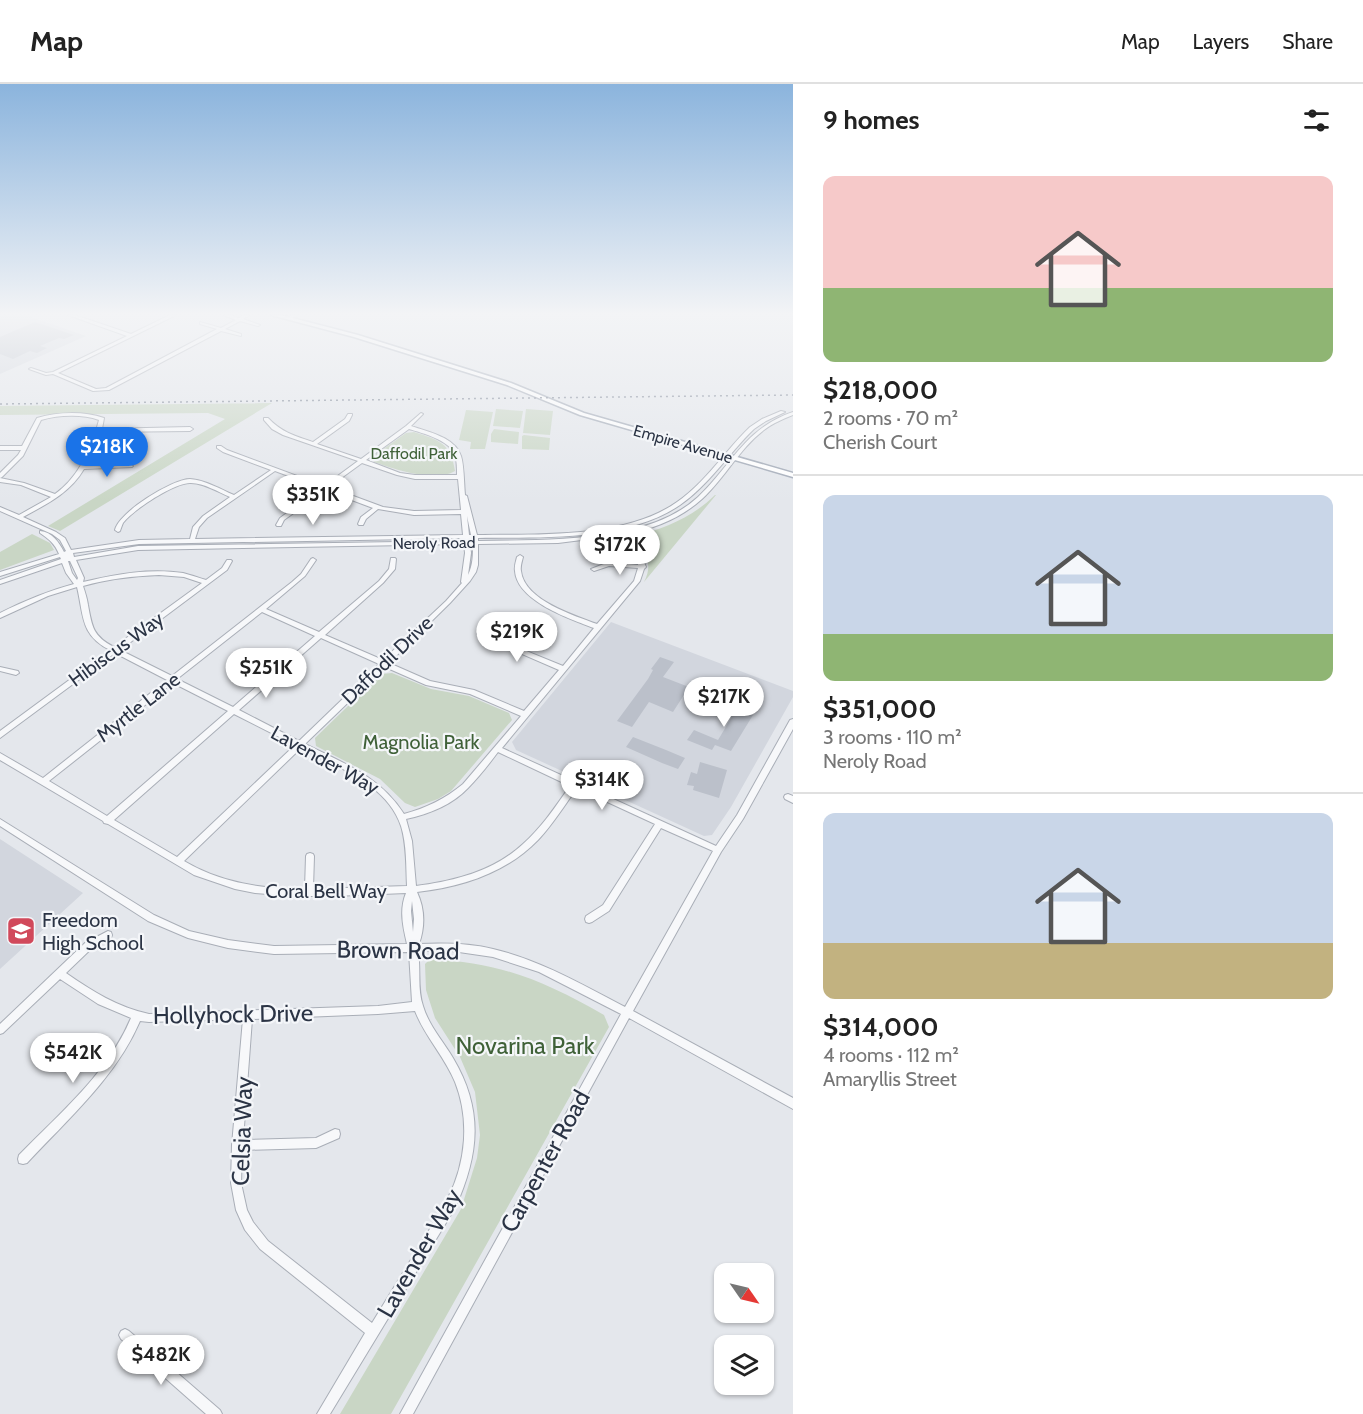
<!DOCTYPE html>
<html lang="en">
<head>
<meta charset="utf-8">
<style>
	:root { --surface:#fff; --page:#f2f2f2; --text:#222; --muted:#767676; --line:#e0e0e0; --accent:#1a73e8 }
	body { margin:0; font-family:Cabin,sans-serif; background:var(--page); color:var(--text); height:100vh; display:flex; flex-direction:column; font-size:22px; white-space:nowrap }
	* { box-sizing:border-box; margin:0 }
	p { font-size:20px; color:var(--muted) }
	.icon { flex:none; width:33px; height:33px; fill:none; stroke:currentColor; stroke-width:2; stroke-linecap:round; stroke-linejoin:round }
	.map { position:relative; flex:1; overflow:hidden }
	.sheet { display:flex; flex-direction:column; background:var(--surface); width:570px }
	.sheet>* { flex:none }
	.needle { width:39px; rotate:124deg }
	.controls { position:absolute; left:714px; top:1179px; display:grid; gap:12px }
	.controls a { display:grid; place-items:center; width:60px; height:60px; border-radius:12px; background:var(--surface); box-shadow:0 2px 4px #0004; font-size:30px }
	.price { position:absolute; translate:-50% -51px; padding:0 14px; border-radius:21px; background:#fff; color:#222; font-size:20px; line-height:39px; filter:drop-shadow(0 2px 3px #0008) }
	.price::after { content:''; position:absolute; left:50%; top:36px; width:18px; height:14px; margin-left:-9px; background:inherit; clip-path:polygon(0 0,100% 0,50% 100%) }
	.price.selected { background:var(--accent); color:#fff }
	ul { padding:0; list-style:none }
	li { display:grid; align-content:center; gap:12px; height:318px; padding:0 30px }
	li+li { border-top:2px solid var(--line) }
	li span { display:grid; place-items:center; height:186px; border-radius:12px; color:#555 }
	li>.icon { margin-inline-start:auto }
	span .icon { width:108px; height:108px; fill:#fffc; stroke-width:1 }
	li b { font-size:26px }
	h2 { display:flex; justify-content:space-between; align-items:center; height:72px; padding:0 30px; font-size:26px }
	header { display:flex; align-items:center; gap:36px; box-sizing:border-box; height:84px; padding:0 30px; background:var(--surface); border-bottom:2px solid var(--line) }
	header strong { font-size:28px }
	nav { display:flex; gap:33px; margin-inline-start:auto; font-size:21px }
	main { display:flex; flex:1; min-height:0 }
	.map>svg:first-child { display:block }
</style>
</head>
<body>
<header>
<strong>Map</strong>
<nav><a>Map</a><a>Layers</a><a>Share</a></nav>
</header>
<main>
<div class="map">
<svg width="793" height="1330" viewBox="0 0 793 1330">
	<rect width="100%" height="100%" fill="#e4e7ec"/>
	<path fill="#d2d6de" d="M0,231H25L86,252L0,290Z
		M611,538L793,607V613L731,723L712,751L704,752L516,666L512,658Z
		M0,755L83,809L0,885Z"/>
	<path fill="#c9d6c5" d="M272,319L60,447L48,442L225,335L208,329L0,331V322Z
		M496,325L523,327L520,344L493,342Z
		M526,325L553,327L550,351L523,349Z
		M466,326L493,328L485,365H470L471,358L459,356Z
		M494,345L519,348L518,360L491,358V350Z
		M414,348C439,356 451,359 455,387C435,399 394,385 374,378L372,373L406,349Z
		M524,351L550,354L549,366L522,365V352Z
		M715,411H716L644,498C653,481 647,468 634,455V452C664,445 693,433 715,411Z
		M32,450L50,459L54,466L0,486V468Z
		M392,589L431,605L469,612L509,629L512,636L451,707L438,715L415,723L405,719L380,695L316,662L315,654L381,590Z
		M430,875C502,879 542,896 604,931L609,943L391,1330H340L461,1125L477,1074L480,1051L475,1008L460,973L435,934L426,906L425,880Z"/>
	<path fill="#bbc0ca" d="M35,238L74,251L64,255L59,254L40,262L47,264L37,269L30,267L13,275L0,270V253Z
		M660,573L674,578L663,593L689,603L673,628L649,618L632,643L617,637L648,595L653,586L651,585Z
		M714,614L753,631L731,667L715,661L712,666L687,656L694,646L718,656L724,646L732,632L708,623Z
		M633,653L666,666L685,674L678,685L662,679L626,663Z
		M700,678L727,686L719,714L693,706L694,702L687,701L691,688L697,690Z"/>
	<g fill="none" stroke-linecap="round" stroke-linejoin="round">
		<g stroke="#a9aeb7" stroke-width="2">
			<path id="minor" d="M68,231H75L131,250L170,231H176L58,289L96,305L106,304L217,245L200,240V238L221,244L236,236L223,231H231L239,234L244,231H250L243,235L260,241L258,242L240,237L225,245L241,250V252L221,247L109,306L93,307L53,290L46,291L29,285L31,284L46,289L53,288L127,252Z
				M292,231H297L290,236H288V234Z
				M781,327L785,328L766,337L754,345C729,369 709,401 680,421C626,458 540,453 478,454V457C525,456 572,457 618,448L617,447L620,445L623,447C651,442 677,432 698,413C732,381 745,344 793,328V331C783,335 773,339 764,346C739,365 725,394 702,415C681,434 654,445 626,450C638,462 640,469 646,483L644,485L640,497L502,664L716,762L737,731L790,636L793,635V645L743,735L721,768L633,927L793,1014V1025L629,934L413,1330H400L621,930L539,888L493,873L452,867H418C421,886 417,905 423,922C429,942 443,957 453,974C484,1026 479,1071 455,1124L330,1330H317L365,1249L260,1165L245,1146L236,1126L231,1099L232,1061L243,935L149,938L140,937C116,993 68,1035 27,1079L23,1080L19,1079L18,1075L19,1071C60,1029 108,989 131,934L98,920L60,895L3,949L0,950V940L85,859L108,847L111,848L112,851L111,854L91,865L66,889C92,907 117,923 149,930L378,922L412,918L409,868L274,870L228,864L188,854L148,837L0,742V735L154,831L189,847L228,856L274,862L407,860C403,843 399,826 406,809L334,812H294L255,809L235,805L194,791L108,740L104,739L103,737L0,676V669L43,694L167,596L115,569L0,654V647L110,566C80,551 84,532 77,503L48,512L0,534V529C24,517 48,507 74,500L66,489L62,479L0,500V496L61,475L60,473L0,492V488L59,470C55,460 49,455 40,449V447C52,448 59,458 64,468L66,467L60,456L52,450L0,427V423L19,431L51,413L21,401L0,398V394L24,399L55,410C79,393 92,363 99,336C82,330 59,331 41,336L23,372L2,393L0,394V389L18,371L21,366H0V362H22L37,334C58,328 83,327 104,334L102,345L190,343L193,345L190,347L100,348L86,381L130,380L133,382L132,383L84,385C70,409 47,420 23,433L56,448L65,454L71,466L139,456L190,455L193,443L203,432L230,413C218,408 204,399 191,399C175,398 133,426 123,439C122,441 121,444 120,447L118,448L115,446C118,429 172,395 190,395C205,396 220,405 234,411L271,386L223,368L217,364V362H221L227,366L324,402L358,377L283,351L272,345L264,336V334H268C281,348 295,352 313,358L345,335L348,330H352V331L349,337L317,360L361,375L406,342L421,329L423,330L411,342C428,348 455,353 461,372C464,381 464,400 465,411L467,412L477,451C538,450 625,455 677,418C706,398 725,367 750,343L762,335ZM409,345C422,349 450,356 455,371C457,377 457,385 457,391H415L400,389L366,376ZM362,379L397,391L415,395H458L461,426L414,427L383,423L329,403ZM275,387L321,404L280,434L276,441L277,442H281L284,436L325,406L373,424L361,433L358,440L359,441H363L366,435L378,425L414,431L461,430L463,451L195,455L199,443L207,434ZM467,432L471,451H469ZM621,451L636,470L638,481L609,478L591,485L594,487L609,482L638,484L634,497L597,540C575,532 524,516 521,487C520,483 522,477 523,473L520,471L517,473C516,477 514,483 515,487C517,517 570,535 594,544L563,582L482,549H478L477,550L478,551L559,586L524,627L474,606L430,597L389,579L450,519L470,497L476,488L478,481V460L558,459ZM464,454V457L138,462L74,473L73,469L139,460ZM464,460L465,469L461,498L462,499L446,517L383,576L325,551L383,499L395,485L396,475L395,474H391L389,485L379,497L319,548L266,525L305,492L316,476L313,474L311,475L301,490L292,498L172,592L120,566L227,486L232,477L231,476H227L222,484L206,496C199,494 191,491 183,489C150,484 116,490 83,498L84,494L76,476L138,466ZM470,460H473C473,471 473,481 468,491L471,469ZM68,477H70L78,494L77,496L72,489ZM159,491L184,493L202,499L114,563C93,552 92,543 88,521C87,514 85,508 83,502C108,495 133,492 159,491ZM262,528L315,552L233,623L177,595ZM321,554L379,580L299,657L239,626ZM385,583L426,601L470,610L521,632L463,700C445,715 426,724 404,730C380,692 343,679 305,660ZM173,599L228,627L107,732L49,697ZM234,630L295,661L177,773L114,736ZM301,664C337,683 387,700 401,742C407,761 406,783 407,802L313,805L314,772L313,770L310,769L307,770L306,772L305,805C262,805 221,799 184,777ZM498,668L570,702C556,722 542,743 523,760C494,787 455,797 416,802L412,757L406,735C429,730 452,721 468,704C479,693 489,680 498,668ZM577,704L655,740L603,821L586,832L585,835L586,838L589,839L592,838L609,827L661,744L713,767L625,923C583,901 540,876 493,865C469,859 444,859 419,860C425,843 425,825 417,808C462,803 506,789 538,756C553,740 564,722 577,704ZM412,817L414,835L413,848L411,827ZM415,927C425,953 445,973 455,998C470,1036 466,1078 448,1114C440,1130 429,1146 420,1161C404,1187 388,1213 372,1239L268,1157L253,1138L247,1126L241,1099L242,1066L316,1064L339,1054L340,1050L339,1046L335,1045L316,1054L243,1056L252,935L378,930Z
				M0,583L18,587L19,589L16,591L0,587Z
				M788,710L793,712V719L785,715L784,713L785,711Z
				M125,1245L129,1247L220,1326L222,1330H206L121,1255L119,1251L121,1247Z"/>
		</g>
		<g stroke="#a3abb8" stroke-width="3">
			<path id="major" d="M271,231H281L358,251L511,299L584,329L793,389V393L580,331L507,301L354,253Z"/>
		</g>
		<use href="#minor" fill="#f7f8fa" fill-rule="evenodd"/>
		<use href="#major" fill="#fff" fill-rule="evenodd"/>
		<path stroke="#7d8696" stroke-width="1.5" stroke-dasharray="2 4" stroke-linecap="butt" d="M0,320L793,311"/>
	</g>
	<linearGradient id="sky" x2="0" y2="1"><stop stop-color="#8bb4dd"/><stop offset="0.55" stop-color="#f3f4f6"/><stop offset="1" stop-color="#f3f4f6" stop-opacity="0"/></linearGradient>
	<rect width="793" height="418" fill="url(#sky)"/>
	<defs>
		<g id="school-square" transform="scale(1.5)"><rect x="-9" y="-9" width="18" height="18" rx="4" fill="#d1495b" stroke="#f4f6f9"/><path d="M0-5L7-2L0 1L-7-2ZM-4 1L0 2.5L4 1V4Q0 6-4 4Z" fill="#fff"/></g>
	</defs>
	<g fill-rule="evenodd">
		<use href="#school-square" x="21" y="847"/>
	</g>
	<g text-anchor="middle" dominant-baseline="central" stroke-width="4.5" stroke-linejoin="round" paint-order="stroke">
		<g font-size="16" fill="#2b3445" stroke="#f4f6f9">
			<text transform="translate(683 360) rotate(16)">Empire Avenue</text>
			<text transform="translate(434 459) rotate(-1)">Neroly Road</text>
		</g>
		<g font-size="16" fill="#3f6138" stroke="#f4f6f9">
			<text x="414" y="369">Daffodil Park</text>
		</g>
		<g font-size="20" fill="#2b3445" stroke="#f4f6f9">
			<text transform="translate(116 565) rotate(-36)">Hibiscus Way</text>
			<text transform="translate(387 576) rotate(-44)">Daffodil Drive</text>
			<text transform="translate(138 623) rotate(-38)">Myrtle Lane</text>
			<text transform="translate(325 676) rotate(29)">Lavender Way</text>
			<text x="326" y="807">Coral Bell Way</text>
		</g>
		<g font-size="20" fill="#3f6138" stroke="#f4f6f9">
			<text x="421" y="658">Magnolia Park</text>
		</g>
		<g font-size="20" fill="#2b3445" stroke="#f4f6f9" text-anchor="start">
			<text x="42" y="836">Freedom<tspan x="42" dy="23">High School</tspan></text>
		</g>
		<g font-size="24" fill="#2b3445" stroke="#f4f6f9">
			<text transform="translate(398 866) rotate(1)">Brown Road</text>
			<text transform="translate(233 930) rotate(-1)">Hollyhock Drive</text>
			<text transform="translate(242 1047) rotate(-88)">Celsia Way</text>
			<text transform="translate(545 1077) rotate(-61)">Carpenter Road</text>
			<text transform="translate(419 1169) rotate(-60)">Lavender Way</text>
		</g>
		<g font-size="24" fill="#3f6138" stroke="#f4f6f9">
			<text x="525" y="961">Novarina Park</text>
		</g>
	</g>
</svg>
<div class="controls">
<a><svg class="needle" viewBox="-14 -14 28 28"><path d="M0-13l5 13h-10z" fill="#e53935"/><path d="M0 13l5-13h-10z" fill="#767676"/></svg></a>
<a><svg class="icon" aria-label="layers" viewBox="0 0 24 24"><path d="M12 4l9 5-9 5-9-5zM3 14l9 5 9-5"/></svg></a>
</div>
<b class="price selected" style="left:107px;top:394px">$218K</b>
<b class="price" style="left:313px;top:442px">$351K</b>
<b class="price" style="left:620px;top:492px">$172K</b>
<b class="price" style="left:517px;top:579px">$219K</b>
<b class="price" style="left:266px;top:615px">$251K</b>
<b class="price" style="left:724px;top:644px">$217K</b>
<b class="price" style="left:602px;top:727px">$314K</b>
<b class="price" style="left:73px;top:1000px">$542K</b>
<b class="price" style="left:161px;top:1302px">$482K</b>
</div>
<section class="sheet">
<h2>9 homes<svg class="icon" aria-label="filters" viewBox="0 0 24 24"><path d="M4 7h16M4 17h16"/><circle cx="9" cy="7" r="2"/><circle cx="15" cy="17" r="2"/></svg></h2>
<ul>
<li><span style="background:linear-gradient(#f6c9c9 60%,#8fb573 0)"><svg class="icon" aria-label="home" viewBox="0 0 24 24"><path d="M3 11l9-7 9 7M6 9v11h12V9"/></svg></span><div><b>$218,000</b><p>2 rooms · 70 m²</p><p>Cherish Court</p></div></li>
<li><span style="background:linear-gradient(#c9d6e8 75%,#8fb573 0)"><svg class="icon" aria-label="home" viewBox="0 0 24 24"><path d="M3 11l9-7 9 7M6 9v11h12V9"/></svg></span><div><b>$351,000</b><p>3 rooms · 110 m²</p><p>Neroly Road</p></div></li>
<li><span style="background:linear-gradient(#c9d6e8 70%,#c2b280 0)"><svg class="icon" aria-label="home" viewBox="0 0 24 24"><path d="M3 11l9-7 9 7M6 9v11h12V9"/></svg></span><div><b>$314,000</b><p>4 rooms · 112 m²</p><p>Amaryllis Street</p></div></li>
</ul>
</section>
</main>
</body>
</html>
